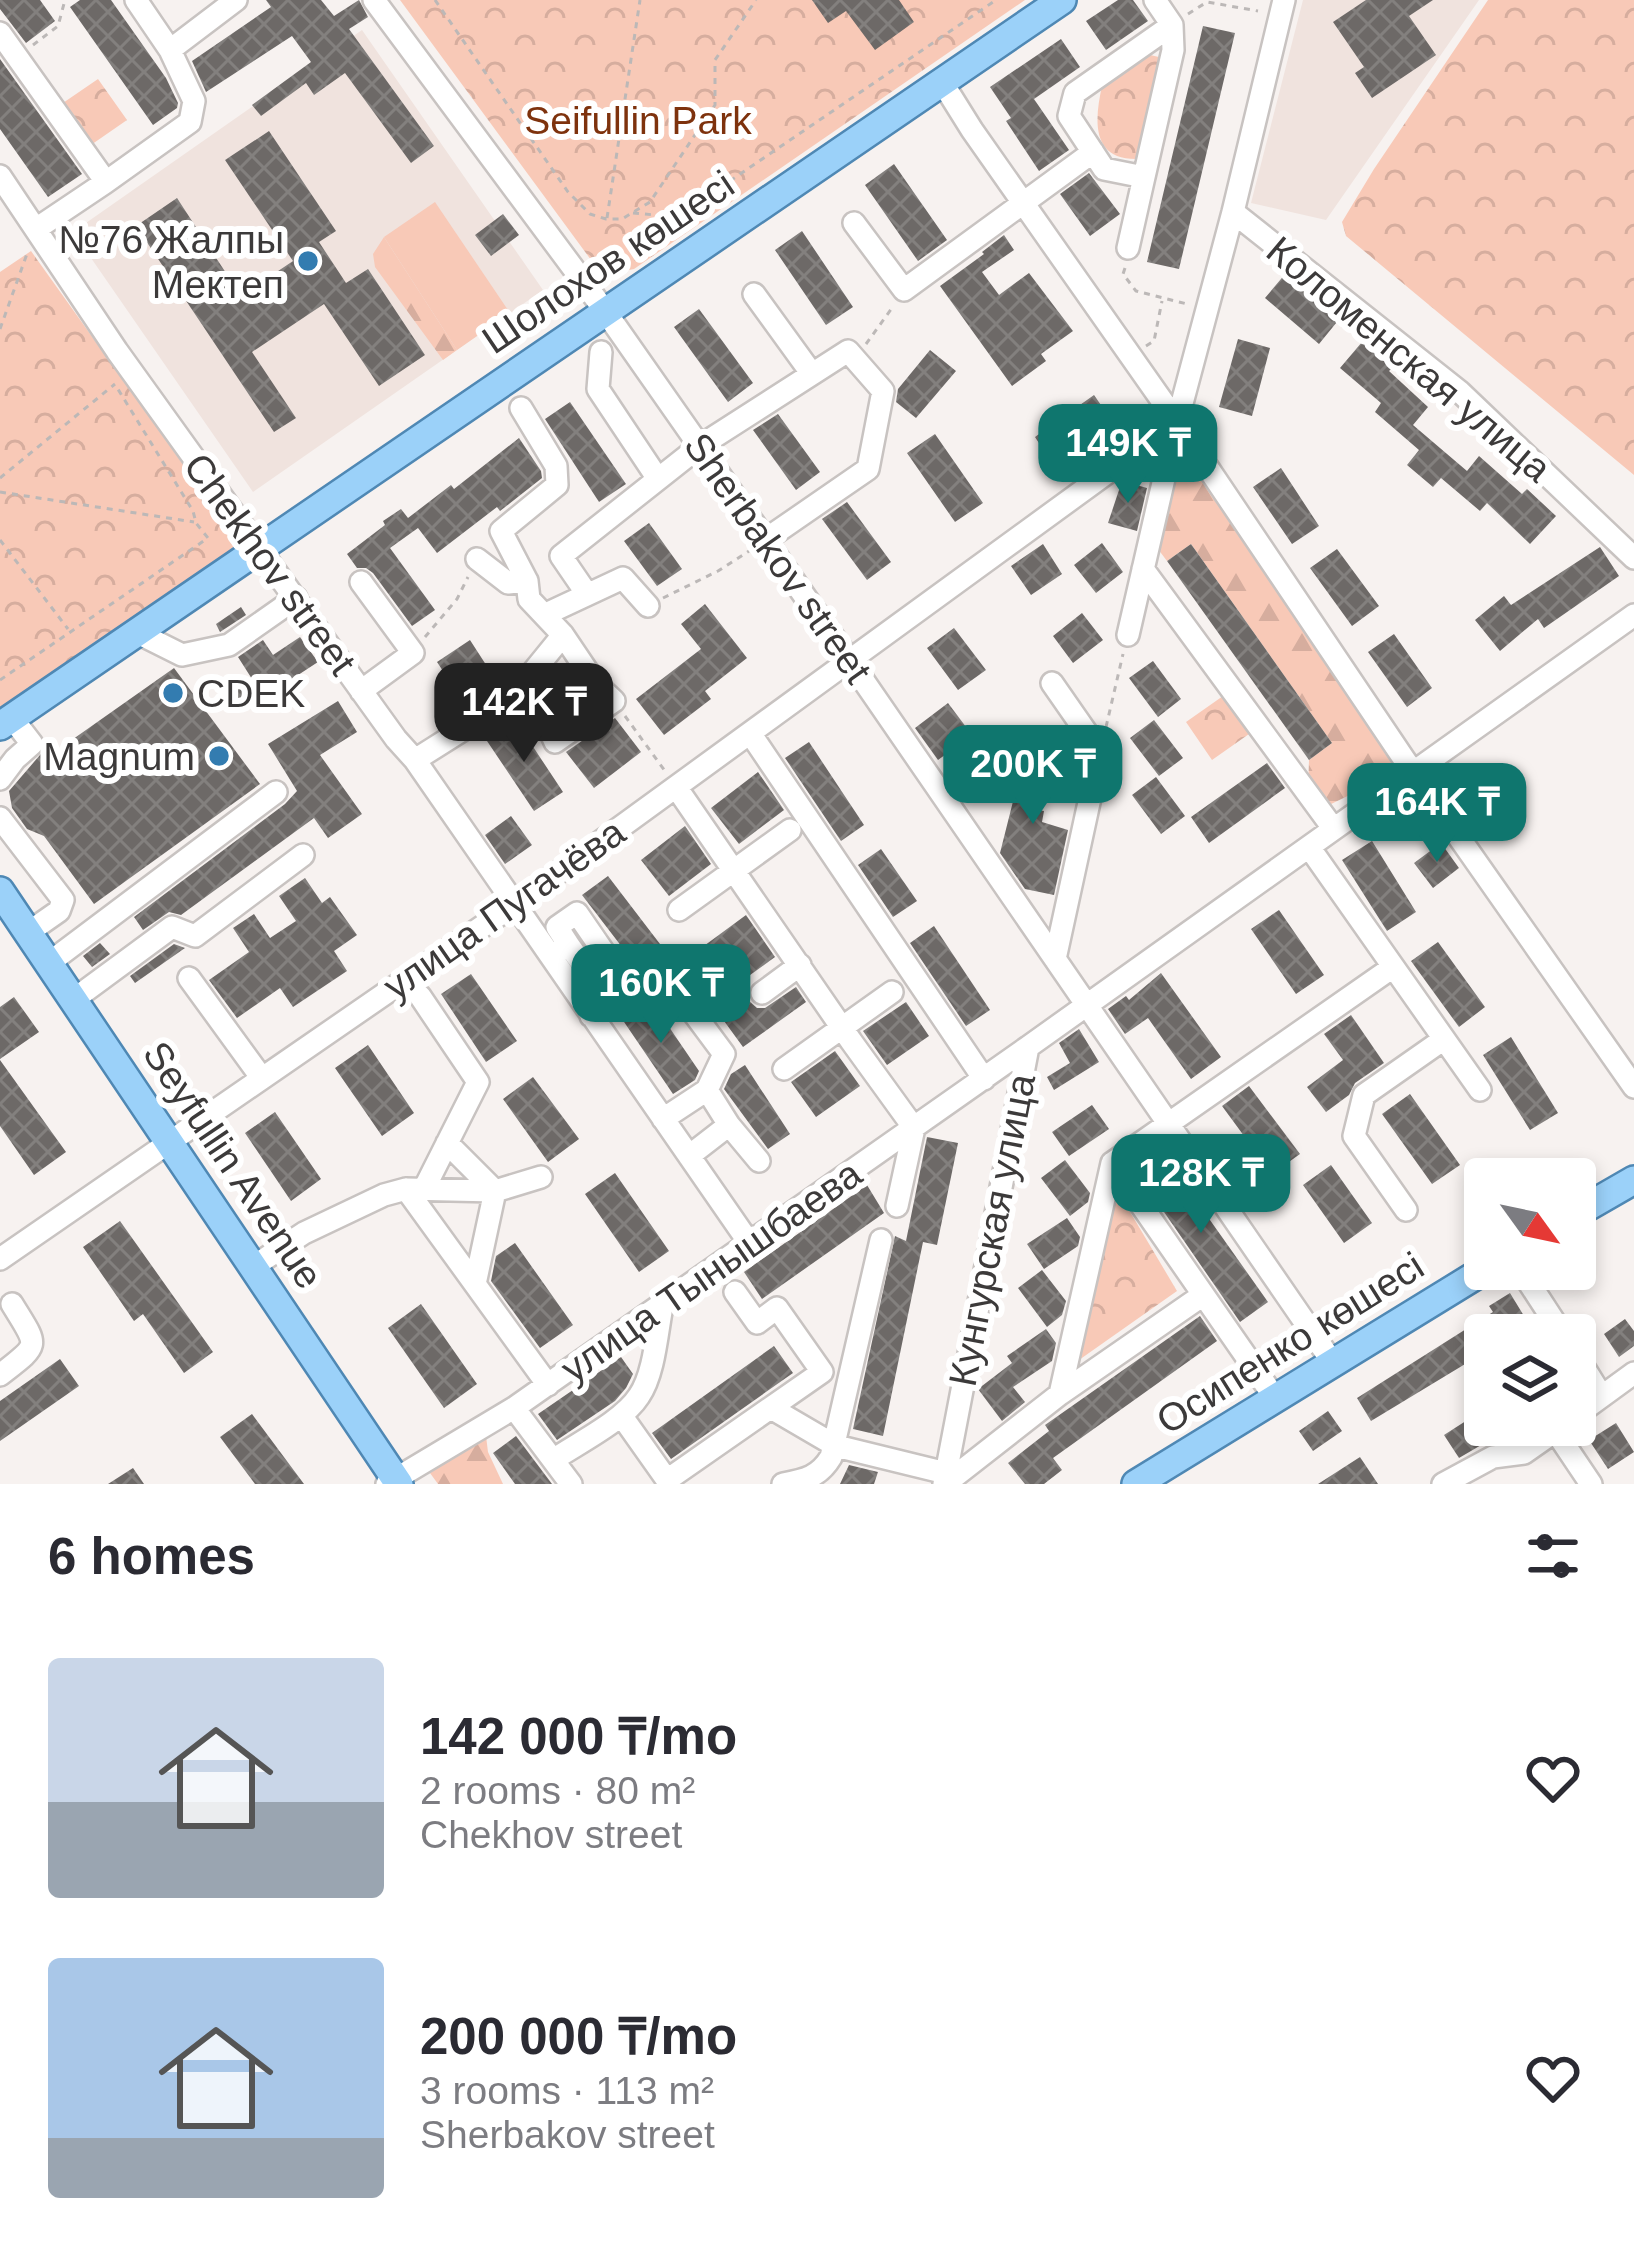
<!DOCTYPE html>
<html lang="en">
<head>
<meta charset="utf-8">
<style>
	:root { --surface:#fff; --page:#f2f2f3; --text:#2b2b33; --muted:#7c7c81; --accent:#0f766e }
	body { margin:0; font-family:Helvetica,sans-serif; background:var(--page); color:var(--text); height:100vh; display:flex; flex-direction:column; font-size:45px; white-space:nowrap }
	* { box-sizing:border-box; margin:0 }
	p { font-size:39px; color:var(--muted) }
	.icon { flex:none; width:66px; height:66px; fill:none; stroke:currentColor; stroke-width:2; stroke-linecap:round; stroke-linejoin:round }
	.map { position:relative; height:1484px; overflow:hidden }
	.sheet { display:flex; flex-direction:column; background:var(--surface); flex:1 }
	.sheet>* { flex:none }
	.needle { width:78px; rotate:123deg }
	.controls { position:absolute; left:1464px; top:1158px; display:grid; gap:24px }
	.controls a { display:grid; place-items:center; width:132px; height:132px; border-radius:12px; background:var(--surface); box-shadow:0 6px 18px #0003; font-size:60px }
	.price { position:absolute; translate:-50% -102px; padding:0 27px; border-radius:24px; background:var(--accent); color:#fff; font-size:39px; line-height:78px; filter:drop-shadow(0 3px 6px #0008) }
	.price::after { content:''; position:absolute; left:50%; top:72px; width:36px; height:27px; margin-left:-18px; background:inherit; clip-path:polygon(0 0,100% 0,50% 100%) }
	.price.selected { background:#222; color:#fff }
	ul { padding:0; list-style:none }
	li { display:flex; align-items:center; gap:36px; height:300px; padding:0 48px }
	li span { display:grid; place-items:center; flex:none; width:336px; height:240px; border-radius:12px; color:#555 }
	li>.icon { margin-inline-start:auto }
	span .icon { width:144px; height:144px; fill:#fffc; stroke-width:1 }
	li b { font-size:51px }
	h2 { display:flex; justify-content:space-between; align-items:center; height:144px; padding:0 48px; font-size:51px }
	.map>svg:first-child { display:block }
</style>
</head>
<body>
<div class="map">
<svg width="1634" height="1484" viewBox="0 0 1634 1484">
	<defs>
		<pattern id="forest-firs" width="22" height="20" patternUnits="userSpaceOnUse" patternTransform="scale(3)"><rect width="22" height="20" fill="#f8c9b7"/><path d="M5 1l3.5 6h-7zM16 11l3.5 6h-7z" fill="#d6ad9e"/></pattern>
		<pattern id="park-crowns" width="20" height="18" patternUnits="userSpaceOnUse" patternTransform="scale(3)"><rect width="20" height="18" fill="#f8c9b7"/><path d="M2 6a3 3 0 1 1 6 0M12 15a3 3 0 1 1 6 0" fill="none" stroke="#d6ad9e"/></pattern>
		<pattern id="building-cross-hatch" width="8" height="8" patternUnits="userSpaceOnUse" patternTransform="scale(3)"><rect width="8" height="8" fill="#6d6967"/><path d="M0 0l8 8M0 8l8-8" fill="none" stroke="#83807e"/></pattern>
	</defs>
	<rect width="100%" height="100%" fill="#f7f2f0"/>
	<path fill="#f0e3de" d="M1303,0H1479L1326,220L1251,203Z
		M362,30L543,290L253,492L73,232Z"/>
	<path fill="#f8c9b7" d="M435,202L510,313L457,350L384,237Z"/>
	<path fill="url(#forest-firs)" d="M384,237L457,350L443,360L375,267L373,254Z
		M1181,439L1401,770L1325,807L1308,791L1309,760L1332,743L1191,544L1167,561L1158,549Z
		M486,1436L488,1452L503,1484H438L430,1473Z"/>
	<path fill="url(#park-crowns)" d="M400,0H1025L634,269C618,272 608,274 594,264Z
		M1488,0H1634V475L1346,236L1342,222L1374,169Z
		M1146,54L1163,58L1136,159C1090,159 1095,118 1102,86Z
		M98,79L127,120L88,147L60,105Z
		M31,251L240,544L0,709V272Z
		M1223,696L1249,734L1212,760L1186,722Z
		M1117,1190L1177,1291L1079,1360L1068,1356L1105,1195Z"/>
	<path fill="url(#building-cross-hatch)" d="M0,0H40L55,21L26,43L0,9Z
		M80,0H111L166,78L178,103L177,108L153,125L70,7Z
		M266,0H321L334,16L359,0L368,17L349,29L434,146L411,163L345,73L314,95L306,83L261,116L252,105L311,62L292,36L206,92L192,61L271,7Z
		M812,0H899L914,22L875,50L846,11L828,23Z
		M1118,0H1133L1148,21L1106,50L1086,21Z
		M1366,0H1433L1409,16L1436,55L1372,98L1355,73L1364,67L1333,22Z
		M1203,26L1235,33L1179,269L1147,262Z
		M1061,39L1080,67L1034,99L1069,150L1039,171L1006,121L1011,118L990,87Z
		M0,59L82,174L48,197L0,129Z
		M269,131L336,231L319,242L346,283L368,269L425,355L379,386L324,304L252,352L296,418L274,432L136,226L177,198L241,296L293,261L225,160Z
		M894,164L947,240L918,261L865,185Z
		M1089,173L1120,214L1090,236L1060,194Z
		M503,214L519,235L491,256L475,235Z
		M802,231L853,307L826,325L775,250Z
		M1004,235L1014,250L982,272L999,295L1029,273L1073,331L1041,354L1046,361L1012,386L940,286L984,254L982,252Z
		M1286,273L1341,317L1319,344L1265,298Z
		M699,309L753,383L728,402L674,327Z
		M1238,339L1270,348L1252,416L1219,407Z
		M1362,342L1392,368L1389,371L1428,407L1413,425L1467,471L1479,456L1522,494L1527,489L1556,516L1530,544L1487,503L1480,511L1441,478L1433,487L1407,465L1419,450L1375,412L1381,403L1340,368Z
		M930,350L956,371L916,418L896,402L898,389Z
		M1094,395L1112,421L1053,464L1035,437Z
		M570,402L626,484L599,502L545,419Z
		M778,414L820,472L796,490L753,430Z
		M935,434L983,503L955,522L907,453Z
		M519,438L541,471L542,478L500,511L497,507L437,553L418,528L390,548L435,610L412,626L373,573L366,568H357L347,554L385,525L383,521L401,509L408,518L451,485L454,489Z
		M1281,468L1319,526L1292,544L1253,487Z
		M1122,481L1147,488L1137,531L1108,523Z
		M847,502L891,562L867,580L822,519Z
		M649,523L682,569L657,586L624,541Z
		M1102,543L1123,572L1096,593L1074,565Z
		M1043,544L1062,574L1031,595L1011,566Z
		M1191,544L1332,743L1309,760L1167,561Z
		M1600,547L1619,576L1544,628L1538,619L1500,651L1475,620L1504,596L1511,605Z
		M1337,549L1379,606L1352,626L1310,568Z
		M705,604L747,658L705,691L711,699L664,735L636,699L701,649L681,624Z
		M241,607L246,615L220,632L216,624Z
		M1082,613L1103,640L1073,663L1053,636Z
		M954,628L986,670L958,690L927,648Z
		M1394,634L1432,688L1407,707L1368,652Z
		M300,637L318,662L243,711L231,692L252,679L238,657L263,640L273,655Z
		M470,640L501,688L468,709L437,662Z
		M1153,661L1181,699L1158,717L1129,678Z
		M174,668L260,784L94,904L44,836L27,829L12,808L9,791L46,748L59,749Z
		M338,701L357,732L320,755L362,814L328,838L314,818L181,915L169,912L143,930L134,917L285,804L297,791L268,744Z
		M948,703L972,735L938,760L915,728Z
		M514,718L563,792L534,811L485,738Z
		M615,718L641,752L594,788L566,752Z
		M1154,720L1183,758L1159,776L1130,738Z
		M1031,730L1050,735L1033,809L1044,811L1042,822L1068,830L1054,895L1025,889L1000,853Z
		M809,742L864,825L841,841L785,758Z
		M1267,763L1285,788L1209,843L1191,817Z
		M758,772L784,810L739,844L711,808Z
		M1156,777L1185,816L1161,834L1132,795Z
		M511,816L532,845L505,864L485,835Z
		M685,826L711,864L669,896L641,860Z
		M1372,841L1416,912L1387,931L1342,860Z
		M1441,843L1459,868L1433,888L1414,863Z
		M881,849L917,901L893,917L858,865Z
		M608,876L660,944L635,964L582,895Z
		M305,878L322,903L330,897L357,935L334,951L347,971L293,1007L280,988L237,1018L209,980L249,952L233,928L254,914L270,938L296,921L279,896Z
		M1279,910L1324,975L1296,994L1251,929Z
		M746,915L775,957L739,983L749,1001L757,1008H765L796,987L806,1002L743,1047L692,977L704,968L693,954Z
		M934,926L990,1010L966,1026L910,943Z
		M1438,942L1485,1007L1459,1027L1411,961Z
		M100,943L110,954L92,967L83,956Z
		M174,944L185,948L135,983L130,976Z
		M1161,973L1221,1057L1191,1079L1148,1018L1125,1034L1108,1009L1126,996L1129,1000Z
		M471,974L517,1041L486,1062L441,994Z
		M14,997L39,1032L0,1059V1007Z
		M650,999L699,1071L695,1080L673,1094L620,1016Z
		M906,1002L929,1036L887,1065L863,1031Z
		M1351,1015L1384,1063L1355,1083L1349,1095L1326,1112L1307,1087L1343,1060L1324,1034Z
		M1079,1029L1099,1062L1054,1090L1047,1077L1070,1063L1059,1043Z
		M1511,1037L1558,1113L1530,1130L1483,1055Z
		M368,1045L414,1113L382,1136L335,1068Z
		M835,1051L860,1086L816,1117L791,1082Z
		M0,1060L66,1152L34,1175L0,1126Z
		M745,1065L790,1134L768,1149L724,1089L731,1074Z
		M533,1077L579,1139L548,1162L503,1099Z
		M1249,1086L1300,1154L1272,1174L1222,1106Z
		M1410,1094L1460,1165L1432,1184L1382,1114Z
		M1092,1105L1109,1129L1069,1156L1052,1132Z
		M275,1112L321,1179L291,1201L245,1133Z
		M927,1137L958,1143L937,1245L923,1242L883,1436L853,1429L895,1236L906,1241Z
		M1159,1148L1268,1302L1240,1322L1133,1167Z
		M1065,1160L1090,1193L1088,1202L1070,1216L1041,1178Z
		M1331,1165L1372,1223L1344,1243L1303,1185Z
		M615,1173L669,1251L639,1272L585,1194Z
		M867,1185L884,1213L762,1299L744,1272Z
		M1067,1218L1080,1237L1078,1246L1044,1269L1027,1244Z
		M120,1221L213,1352L184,1373L143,1314L134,1321L83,1247Z
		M515,1243L573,1325L540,1348L491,1281L496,1256Z
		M1042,1270L1066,1301L1062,1315L1047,1327L1018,1288Z
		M1510,1293L1524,1316L1520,1318L1532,1335H1485V1352L1371,1421L1357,1398L1493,1312L1489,1306Z
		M421,1304L477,1384L444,1408L388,1328Z
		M1200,1316L1217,1341L1053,1458L1062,1470L1044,1484H1025L1008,1463L1049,1431L1045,1425Z
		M1625,1319L1634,1331V1346L1619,1357L1604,1334Z
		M1046,1329L1056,1343L1052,1361L1013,1387L1025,1402L1002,1421L978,1389L1012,1363L1007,1356Z
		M774,1346L793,1373L671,1459L652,1433Z
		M621,1357L633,1374L626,1388L615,1401L557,1440L538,1414Z
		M60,1359L79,1386L0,1441V1401Z
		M1328,1411L1342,1431L1313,1451L1299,1431Z
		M252,1414L304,1484H255L220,1437Z
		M1472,1417L1488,1441L1459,1458L1444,1435Z
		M1616,1423L1634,1452L1608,1469L1589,1440Z
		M516,1436L552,1484H515L493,1453Z
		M1360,1457L1378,1484H1318Z
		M849,1465L878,1472L874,1484H840Z
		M133,1468L144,1484H108Z"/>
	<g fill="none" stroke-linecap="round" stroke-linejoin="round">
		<g stroke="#c8c3c1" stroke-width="26">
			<path id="minor" d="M136,0L170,50
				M374,0L605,311L850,661L1333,1363
				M1155,0L1172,25
				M1172,25L1173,50L1144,177L1104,169L1069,116L1075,93Z
				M0,33L106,182L36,229
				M942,82L972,130L1177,422L1404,759L1634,1087
				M0,176L117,351L396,739L415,760L750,1244
				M106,182L190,122L194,101L170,50L236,0
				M1233,212L1460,392L1634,558
				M854,223L904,290L1093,152
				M1128,248L1144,177
				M754,294L812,374
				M601,352L598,389L658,479
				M521,408L556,466L557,485L501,531L527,581
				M477,559L508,583L527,581L529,599L563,635
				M1143,569L1333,828
				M361,582L413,653L361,691
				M587,594L561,556L700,446L848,351L883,391L868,469L765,540
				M546,614L623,578L648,606
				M136,632L182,655L229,645L296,598
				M1128,635L1177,422L1233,212L1284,0
				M1052,683L1100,752L1055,959
				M750,733L984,1079
				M415,760L510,700L563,635L596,684L614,701L555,742L546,722L596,684
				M0,779L15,759L32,744L12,718
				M676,787L851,1041L914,1128L897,1206
				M0,818L63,900L59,911L29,932
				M1309,847L1480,1090
				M679,910L790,830
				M551,956L568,944L557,927L577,913L612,964L592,978L568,944
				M49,963L276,792
				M189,978L261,1077
				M762,993L800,965
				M420,996L478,1082L424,1189
				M73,1000L172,927L195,936L303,855
				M591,1016L656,978L663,979L672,984L724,1054L707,1090L729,1125L759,1161
				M784,1069L892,992
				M663,1119L707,1090
				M447,1143L495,1191L475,1284
				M689,1156L729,1125
				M1112,1163L1275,1398
				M406,1189L548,1385
				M1406,1210L1354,1136L1364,1095L1444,1039
				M0,1259L515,904L1177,422
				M254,1266L304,1233L384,1195L406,1189L495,1191L541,1177
				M1520,1269L1563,1335
				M1575,1353L1601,1395
				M0,1375C41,1343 39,1348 12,1304
				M1060,1394L1112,1163L1393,967
				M514,1408L571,1484
				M771,1408L836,1446L946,1473
				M621,1415L667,1480L822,1372L777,1308L757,1323L735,1292
				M1575,1416L1634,1373
				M1556,1432L1591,1484
				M553,1460C578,1443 623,1421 639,1396C655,1373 657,1329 663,1301
				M387,1484L514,1408L1028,1047
				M783,1484C805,1480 819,1477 831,1457L881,1240
				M944,1484L1028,1047L1634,615
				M945,1484L1060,1394L1203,1295
				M1443,1484L1493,1457L1524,1453L1564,1425"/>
		</g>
		<g stroke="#4f88b4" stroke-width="32">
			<path id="major" d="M0,726L1062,0
				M0,891L399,1484
				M1575,1214L1634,1180
				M1136,1484L1486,1269"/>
		</g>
		<path stroke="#bcb8b7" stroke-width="3" stroke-dasharray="6 6" stroke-linecap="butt" d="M435,0L568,192L590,214L606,219H622L650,202L715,105V60L756,0
			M1188,14L1207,2L1258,11
			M33,45L58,26L65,0
			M633,213L677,217L996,0
			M607,218L640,0
			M1125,268L1123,274L1136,291L1187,304
			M0,329L28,251
			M866,344L892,308
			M1146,346L1154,341L1162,301
			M0,478L115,384
			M0,492L194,522
			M0,540L68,629
			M663,598L718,571L749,551
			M425,637L457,599L468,577
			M0,680L208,538L196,523L193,511L116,386
			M625,716L665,771
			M1106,727L1123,654"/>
		<use href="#minor" stroke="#fff" stroke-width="21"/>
		<use href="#major" stroke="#9bd1f9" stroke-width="27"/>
	</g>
	<g fill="#337cb0" stroke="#fff" stroke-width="4.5">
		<circle cx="308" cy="261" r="12"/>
		<circle cx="173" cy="693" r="12"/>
		<circle cx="219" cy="756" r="12"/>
	</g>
	<g text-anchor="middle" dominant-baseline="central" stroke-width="12" stroke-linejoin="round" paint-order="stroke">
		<g font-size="39" fill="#7e320d" stroke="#fff">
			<text x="638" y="120">Seifullin Park</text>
		</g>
		<g font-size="39" fill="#3c3a3a" stroke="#fff" text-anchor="end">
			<text x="284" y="239">№76 Жалпы<tspan x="284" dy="45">Мектеп</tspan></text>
			<text x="197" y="693" text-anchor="start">CDEK</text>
			<text x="195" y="756">Magnum</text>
		</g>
		<g font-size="39" fill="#3c3a3a" stroke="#fff">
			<text transform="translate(608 262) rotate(-34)">Шолохов көшесі</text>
			<text transform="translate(1409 359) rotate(40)">Коломенская улица</text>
			<text transform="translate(778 558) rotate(55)">Sherbakov street</text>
			<text transform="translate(270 564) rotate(54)">Chekhov street</text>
			<text transform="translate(504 909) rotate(-35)">улица Пугачёва</text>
			<text transform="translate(233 1165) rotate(56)">Seyfullin Avenue</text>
			<text transform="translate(992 1230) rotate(-79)">Кунгурская улица</text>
			<text transform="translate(711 1271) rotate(-35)">улица Тынышбаева</text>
			<text transform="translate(1290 1343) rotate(-32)">Осипенко көшесі</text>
		</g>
	</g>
</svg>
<div class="controls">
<a><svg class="needle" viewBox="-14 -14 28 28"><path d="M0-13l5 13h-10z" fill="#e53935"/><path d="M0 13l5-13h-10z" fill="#7c7c81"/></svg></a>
<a><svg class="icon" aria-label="layers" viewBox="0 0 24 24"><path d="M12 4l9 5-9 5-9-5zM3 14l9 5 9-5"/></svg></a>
</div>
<b class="price" style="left:1128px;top:506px">149K ₸</b>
<b class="price selected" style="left:524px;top:765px">142K ₸</b>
<b class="price" style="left:1033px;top:827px">200K ₸</b>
<b class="price" style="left:1437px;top:865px">164K ₸</b>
<b class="price" style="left:661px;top:1046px">160K ₸</b>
<b class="price" style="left:1201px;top:1236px">128K ₸</b>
</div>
<section class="sheet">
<h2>6 homes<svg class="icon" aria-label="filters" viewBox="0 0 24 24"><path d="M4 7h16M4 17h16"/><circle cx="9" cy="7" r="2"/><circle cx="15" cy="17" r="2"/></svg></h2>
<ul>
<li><span style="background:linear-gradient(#c9d6e8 60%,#9aa5b1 0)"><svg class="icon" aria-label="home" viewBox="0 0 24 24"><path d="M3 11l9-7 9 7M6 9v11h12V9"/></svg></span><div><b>142 000 ₸/mo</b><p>2 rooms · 80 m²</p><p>Chekhov street</p></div><svg class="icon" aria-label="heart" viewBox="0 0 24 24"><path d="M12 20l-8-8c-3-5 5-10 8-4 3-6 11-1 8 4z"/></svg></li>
<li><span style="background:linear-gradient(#a9c7e8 75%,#9aa5b1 0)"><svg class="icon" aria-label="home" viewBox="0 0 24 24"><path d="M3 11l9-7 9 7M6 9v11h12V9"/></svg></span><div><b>200 000 ₸/mo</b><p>3 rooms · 113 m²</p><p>Sherbakov street</p></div><svg class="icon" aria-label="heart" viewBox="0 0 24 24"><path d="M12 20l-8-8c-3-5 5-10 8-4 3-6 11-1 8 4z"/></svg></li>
</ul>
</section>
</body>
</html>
